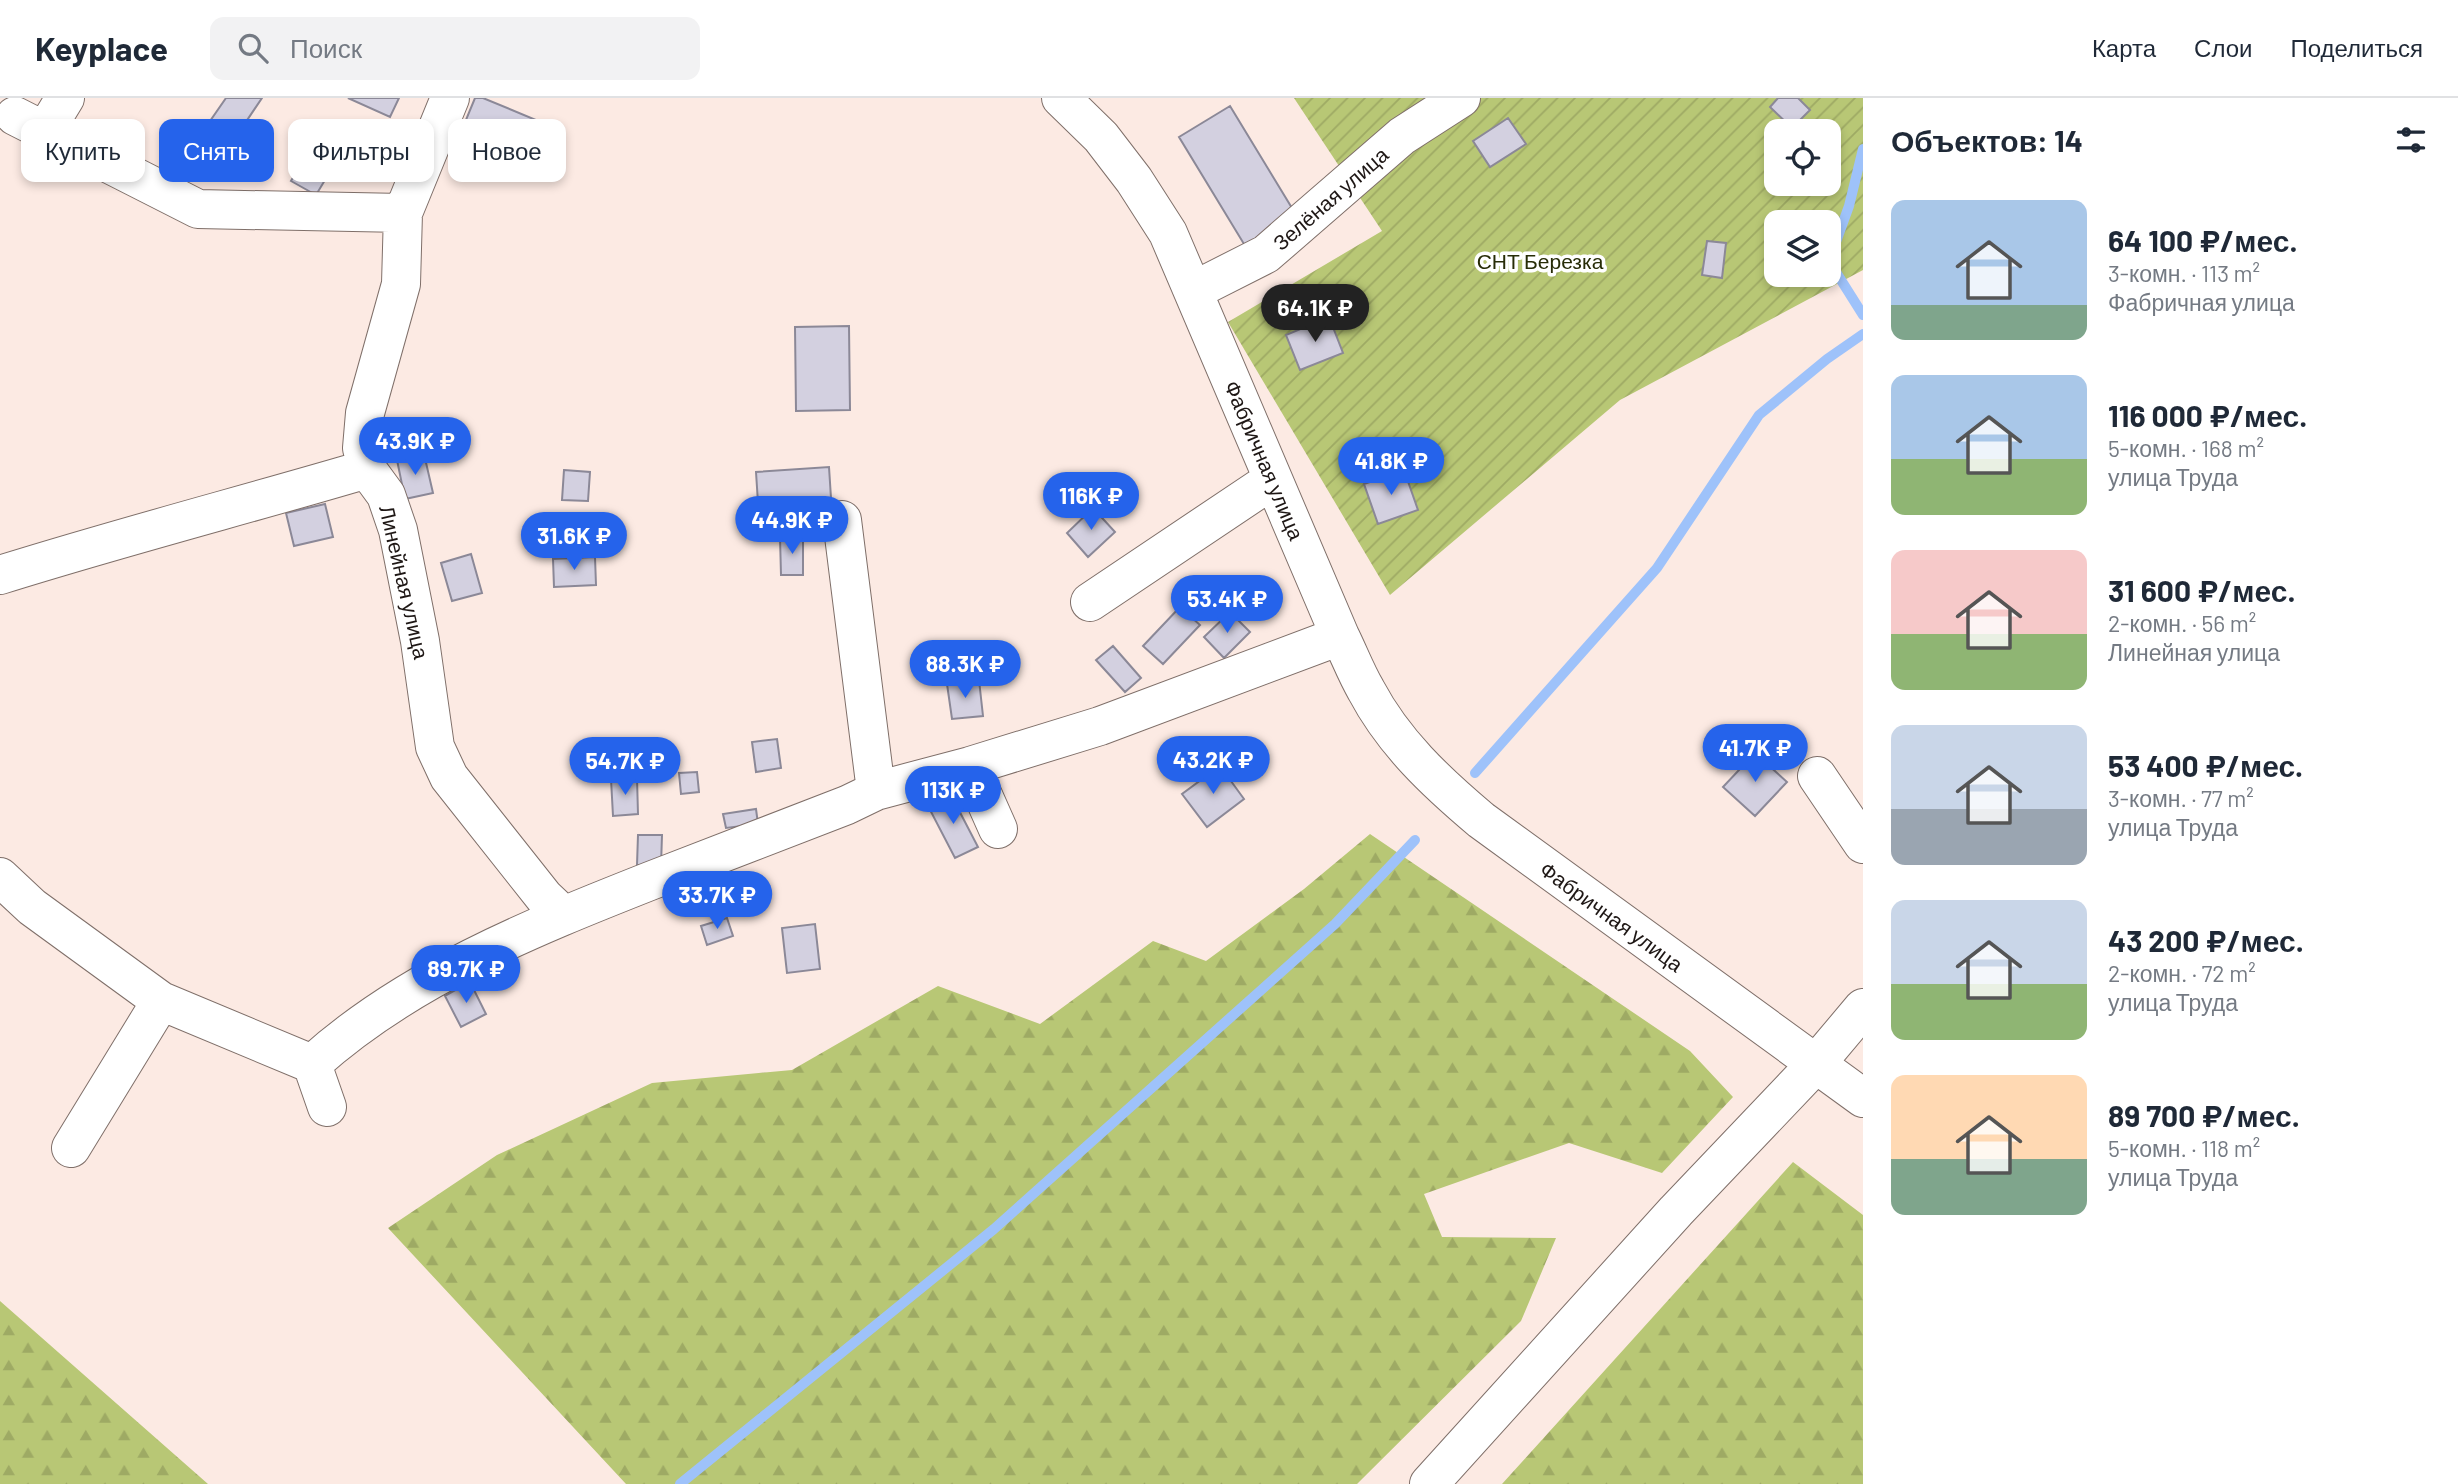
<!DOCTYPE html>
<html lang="ru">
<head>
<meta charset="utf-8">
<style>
	:root { --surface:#fff; --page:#f2f2f3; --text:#1f2937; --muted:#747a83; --line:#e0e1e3; --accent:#2563eb }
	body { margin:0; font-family:Barlow,sans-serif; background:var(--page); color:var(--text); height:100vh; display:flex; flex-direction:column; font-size:26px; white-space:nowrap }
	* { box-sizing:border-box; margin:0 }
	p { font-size:23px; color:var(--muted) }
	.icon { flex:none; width:38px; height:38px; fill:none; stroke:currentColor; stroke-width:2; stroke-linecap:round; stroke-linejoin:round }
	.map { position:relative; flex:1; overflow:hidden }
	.details { display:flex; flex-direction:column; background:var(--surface); width:595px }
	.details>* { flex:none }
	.hud { position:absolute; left:21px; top:21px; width:665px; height:63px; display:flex; gap:14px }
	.tools { position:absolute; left:1764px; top:21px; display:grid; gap:14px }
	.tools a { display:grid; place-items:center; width:77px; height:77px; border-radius:14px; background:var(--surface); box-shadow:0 4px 10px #0003; font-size:35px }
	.price { position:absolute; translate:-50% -60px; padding:0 16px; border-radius:24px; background:var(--accent); color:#fff; font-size:23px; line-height:46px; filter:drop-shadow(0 2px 4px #0008) }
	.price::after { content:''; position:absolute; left:50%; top:42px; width:21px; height:16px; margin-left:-10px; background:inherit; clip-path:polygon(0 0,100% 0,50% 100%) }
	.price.current { background:#222; color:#fff }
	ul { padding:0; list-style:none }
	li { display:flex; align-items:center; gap:21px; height:175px; padding:0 28px }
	li span { display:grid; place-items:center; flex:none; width:196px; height:140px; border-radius:14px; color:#555 }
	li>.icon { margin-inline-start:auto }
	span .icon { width:84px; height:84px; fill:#fffc; stroke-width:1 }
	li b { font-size:30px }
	h2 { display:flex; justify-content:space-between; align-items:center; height:84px; padding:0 28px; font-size:30px }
	.pill { padding:0 24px; border-radius:14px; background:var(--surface); box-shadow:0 4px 10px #0003; font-size:24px; line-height:63px }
	.pill.current { background:var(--accent); color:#fff }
	header { display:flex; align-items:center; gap:42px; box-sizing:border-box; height:98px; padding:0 35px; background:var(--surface); border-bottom:2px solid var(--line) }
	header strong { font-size:33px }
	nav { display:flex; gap:38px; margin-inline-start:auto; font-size:24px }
	.search { width:490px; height:63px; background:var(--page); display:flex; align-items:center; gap:18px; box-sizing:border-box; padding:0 24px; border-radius:14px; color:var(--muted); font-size:26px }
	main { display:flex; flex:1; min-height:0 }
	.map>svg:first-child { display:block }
</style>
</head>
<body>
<header>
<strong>Keyplace</strong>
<div class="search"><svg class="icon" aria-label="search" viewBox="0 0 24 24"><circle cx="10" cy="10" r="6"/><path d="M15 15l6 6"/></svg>Поиск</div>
<nav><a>Карта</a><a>Слои</a><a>Поделиться</a></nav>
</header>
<main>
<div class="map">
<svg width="1863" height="1386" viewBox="0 0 1863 1386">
	<defs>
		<pattern id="forest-firs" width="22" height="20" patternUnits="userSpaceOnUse" patternTransform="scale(1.75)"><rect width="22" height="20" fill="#b8c775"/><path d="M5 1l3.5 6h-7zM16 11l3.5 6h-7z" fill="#9eaa64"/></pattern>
		<pattern id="garden-furrows" width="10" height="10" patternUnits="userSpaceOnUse" patternTransform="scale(1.75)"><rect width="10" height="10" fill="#b8c775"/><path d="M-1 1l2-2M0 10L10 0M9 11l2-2" fill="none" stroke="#9eaa64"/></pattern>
	</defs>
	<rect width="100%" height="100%" fill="#fceae3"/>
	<path fill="url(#forest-firs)" d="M1370,736L1690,953L1733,999L1662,1075L1569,1045L1424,1096L1442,1139L1556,1140L1521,1223L1357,1386H626L388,1130L497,1057L652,985L792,972L938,888L1040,926L1153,843L1206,863L1304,791Z
		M1793,1064L1863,1117V1386H1502Z
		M0,1203L208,1386H0Z"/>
	<path fill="url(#garden-furrows)" fill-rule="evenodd" d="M1294,0H1863V172L1620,302L1390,497L1228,224L1382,133ZM1776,33H1829V86H1776ZM1776,124H1829V177H1776Z"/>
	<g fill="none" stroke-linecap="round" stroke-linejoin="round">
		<path stroke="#9ec2fa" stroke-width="10" d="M1863,51L1849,108L1829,163L1863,217
			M1475,675L1657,470L1759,317L1827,261L1863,236
			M680,1386L994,1131L1335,826L1415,742"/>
	</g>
	<path fill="#d3d0e0" stroke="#8b8897" stroke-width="2" d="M226,0H262L233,43L208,26Z
		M348,0H399L390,19Z
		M475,0H483L536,22L514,71L456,46Z
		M1778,0H1798L1810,12L1792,30L1770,9Z
		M1230,8L1298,120L1247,151L1179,39Z
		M1508,20L1526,46L1490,69L1473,43Z
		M315,42L340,57L316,97L291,83Z
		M1707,143L1726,145L1722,180L1702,177Z
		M1329,219L1343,255L1300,272L1286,237Z
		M849,228L850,312L796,313L795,229Z
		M424,356L433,395L405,401L397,362Z
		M829,369L831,400L758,405L756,374Z
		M564,372L590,374L588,403L562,402Z
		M1404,372L1418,412L1378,426L1364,386Z
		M325,406L333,439L294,448L286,415Z
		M1093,410L1115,434L1088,459L1067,435Z
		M780,439H803V477H781Z
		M471,456L482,495L452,503L441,465Z
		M595,459L596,487L554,489L553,461Z
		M1180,509L1200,527L1163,566L1143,548Z
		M1230,514L1250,534L1224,560L1204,539Z
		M1113,548L1141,580L1125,594L1096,562Z
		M979,582L983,618L952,621L947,586Z
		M777,641L781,670L756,674L752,644Z
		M1755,655L1787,684L1755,718L1723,689Z
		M1220,668L1244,701L1207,729L1182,696Z
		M697,674L699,694L681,696L679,675Z
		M637,680L638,716L613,718L611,681Z
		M951,697L978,749L955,760L928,708Z
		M756,711L758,726L726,730L723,716Z
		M638,737H662L661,768L637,767Z
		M727,820L733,838L707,847L701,828Z
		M815,826L820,871L787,875L782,830Z
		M470,884L486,916L461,929L445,898Z"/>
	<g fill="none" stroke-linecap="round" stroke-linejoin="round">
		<g stroke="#7f6f69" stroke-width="40">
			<path id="minor" d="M450,0L403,115L401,186L365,315L362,350L367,371L386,397L398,432L420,543L435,649L449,679L544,799L563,817
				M1061,0L1101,39L1134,82L1168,135L1340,538C1349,556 1356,575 1366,592C1394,645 1436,684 1481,722L1863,1000
				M15,18L198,111L403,115
				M45,33L65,0
				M1193,193L1266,156L1402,38L1461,0
				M842,422L876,693
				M0,477C121,439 245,407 367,371
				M1090,504L1272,382
				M970,668L998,731
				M1817,678L1863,746
				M0,779L32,809L161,903L312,966L327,1009
				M312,966C407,880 531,830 650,783C716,758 781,732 847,707L876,693L970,668L1100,628L1340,538
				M71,1050L161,903
				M1429,1386L1676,1113L1815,967L1863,910"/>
		</g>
		<use href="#minor" stroke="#fff" stroke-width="38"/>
	</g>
	<g text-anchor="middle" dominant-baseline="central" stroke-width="7" stroke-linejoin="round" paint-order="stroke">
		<g font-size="21" fill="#1e1715" stroke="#fff">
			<text transform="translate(1330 100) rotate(-41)">Зелёная улица</text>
			<text transform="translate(1265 362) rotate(67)">Фабричная улица</text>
			<text transform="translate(405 484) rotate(77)">Линейная улица</text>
			<text transform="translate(1612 818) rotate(36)">Фабричная улица</text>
		</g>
		<g font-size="21" fill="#272c07" stroke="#fff">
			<text x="1540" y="162">СНТ Березка</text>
		</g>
	</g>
</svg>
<div class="tools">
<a><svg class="icon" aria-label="locate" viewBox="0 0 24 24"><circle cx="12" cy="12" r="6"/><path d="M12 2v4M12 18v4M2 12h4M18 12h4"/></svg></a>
<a><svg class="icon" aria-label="layers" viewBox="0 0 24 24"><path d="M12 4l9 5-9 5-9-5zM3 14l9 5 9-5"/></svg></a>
</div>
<b class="price current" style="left:1315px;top:246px">64.1K ₽</b>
<b class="price" style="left:415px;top:379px">43.9K ₽</b>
<b class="price" style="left:1391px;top:399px">41.8K ₽</b>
<b class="price" style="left:1091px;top:434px">116K ₽</b>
<b class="price" style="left:792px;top:458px">44.9K ₽</b>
<b class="price" style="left:574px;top:474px">31.6K ₽</b>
<b class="price" style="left:1227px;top:537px">53.4K ₽</b>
<b class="price" style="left:965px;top:602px">88.3K ₽</b>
<b class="price" style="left:1755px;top:686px">41.7K ₽</b>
<b class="price" style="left:1213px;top:698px">43.2K ₽</b>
<b class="price" style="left:625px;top:699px">54.7K ₽</b>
<b class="price" style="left:953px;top:728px">113K ₽</b>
<b class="price" style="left:717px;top:833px">33.7K ₽</b>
<b class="price" style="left:466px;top:907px">89.7K ₽</b>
<div class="hud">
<a class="pill">Купить</a>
<a class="pill current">Снять</a>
<a class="pill">Фильтры</a>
<a class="pill">Новое</a>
</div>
</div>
<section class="details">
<h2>Объектов: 14<svg class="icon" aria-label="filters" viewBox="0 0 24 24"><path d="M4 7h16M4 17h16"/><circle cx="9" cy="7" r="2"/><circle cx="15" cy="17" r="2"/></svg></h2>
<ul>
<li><span style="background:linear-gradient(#a9c7e8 75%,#7fa58c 0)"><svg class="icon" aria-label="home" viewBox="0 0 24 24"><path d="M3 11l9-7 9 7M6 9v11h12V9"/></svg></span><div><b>64 100 ₽/мес.</b><p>3-комн. · 113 m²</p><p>Фабричная улица</p></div></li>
<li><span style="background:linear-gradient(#a9c7e8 60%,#8fb573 0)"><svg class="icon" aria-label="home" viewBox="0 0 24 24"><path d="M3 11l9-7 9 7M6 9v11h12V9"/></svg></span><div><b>116 000 ₽/мес.</b><p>5-комн. · 168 m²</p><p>улица Труда</p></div></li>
<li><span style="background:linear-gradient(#f6c9c9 60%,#8fb573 0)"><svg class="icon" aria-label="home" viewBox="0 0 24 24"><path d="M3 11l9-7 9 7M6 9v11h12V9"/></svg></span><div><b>31 600 ₽/мес.</b><p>2-комн. · 56 m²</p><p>Линейная улица</p></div></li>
<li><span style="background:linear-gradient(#c9d6e8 60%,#9aa5b1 0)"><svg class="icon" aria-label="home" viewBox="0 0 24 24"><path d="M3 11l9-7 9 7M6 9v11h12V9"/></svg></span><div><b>53 400 ₽/мес.</b><p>3-комн. · 77 m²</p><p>улица Труда</p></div></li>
<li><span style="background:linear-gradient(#c9d6e8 60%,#8fb573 0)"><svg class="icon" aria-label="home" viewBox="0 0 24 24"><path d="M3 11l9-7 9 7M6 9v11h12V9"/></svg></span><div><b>43 200 ₽/мес.</b><p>2-комн. · 72 m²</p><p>улица Труда</p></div></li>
<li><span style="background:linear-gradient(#ffd9b3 60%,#7fa58c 0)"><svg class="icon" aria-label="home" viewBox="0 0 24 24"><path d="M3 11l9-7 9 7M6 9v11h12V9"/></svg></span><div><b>89 700 ₽/мес.</b><p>5-комн. · 118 m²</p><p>улица Труда</p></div></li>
</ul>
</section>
</main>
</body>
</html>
